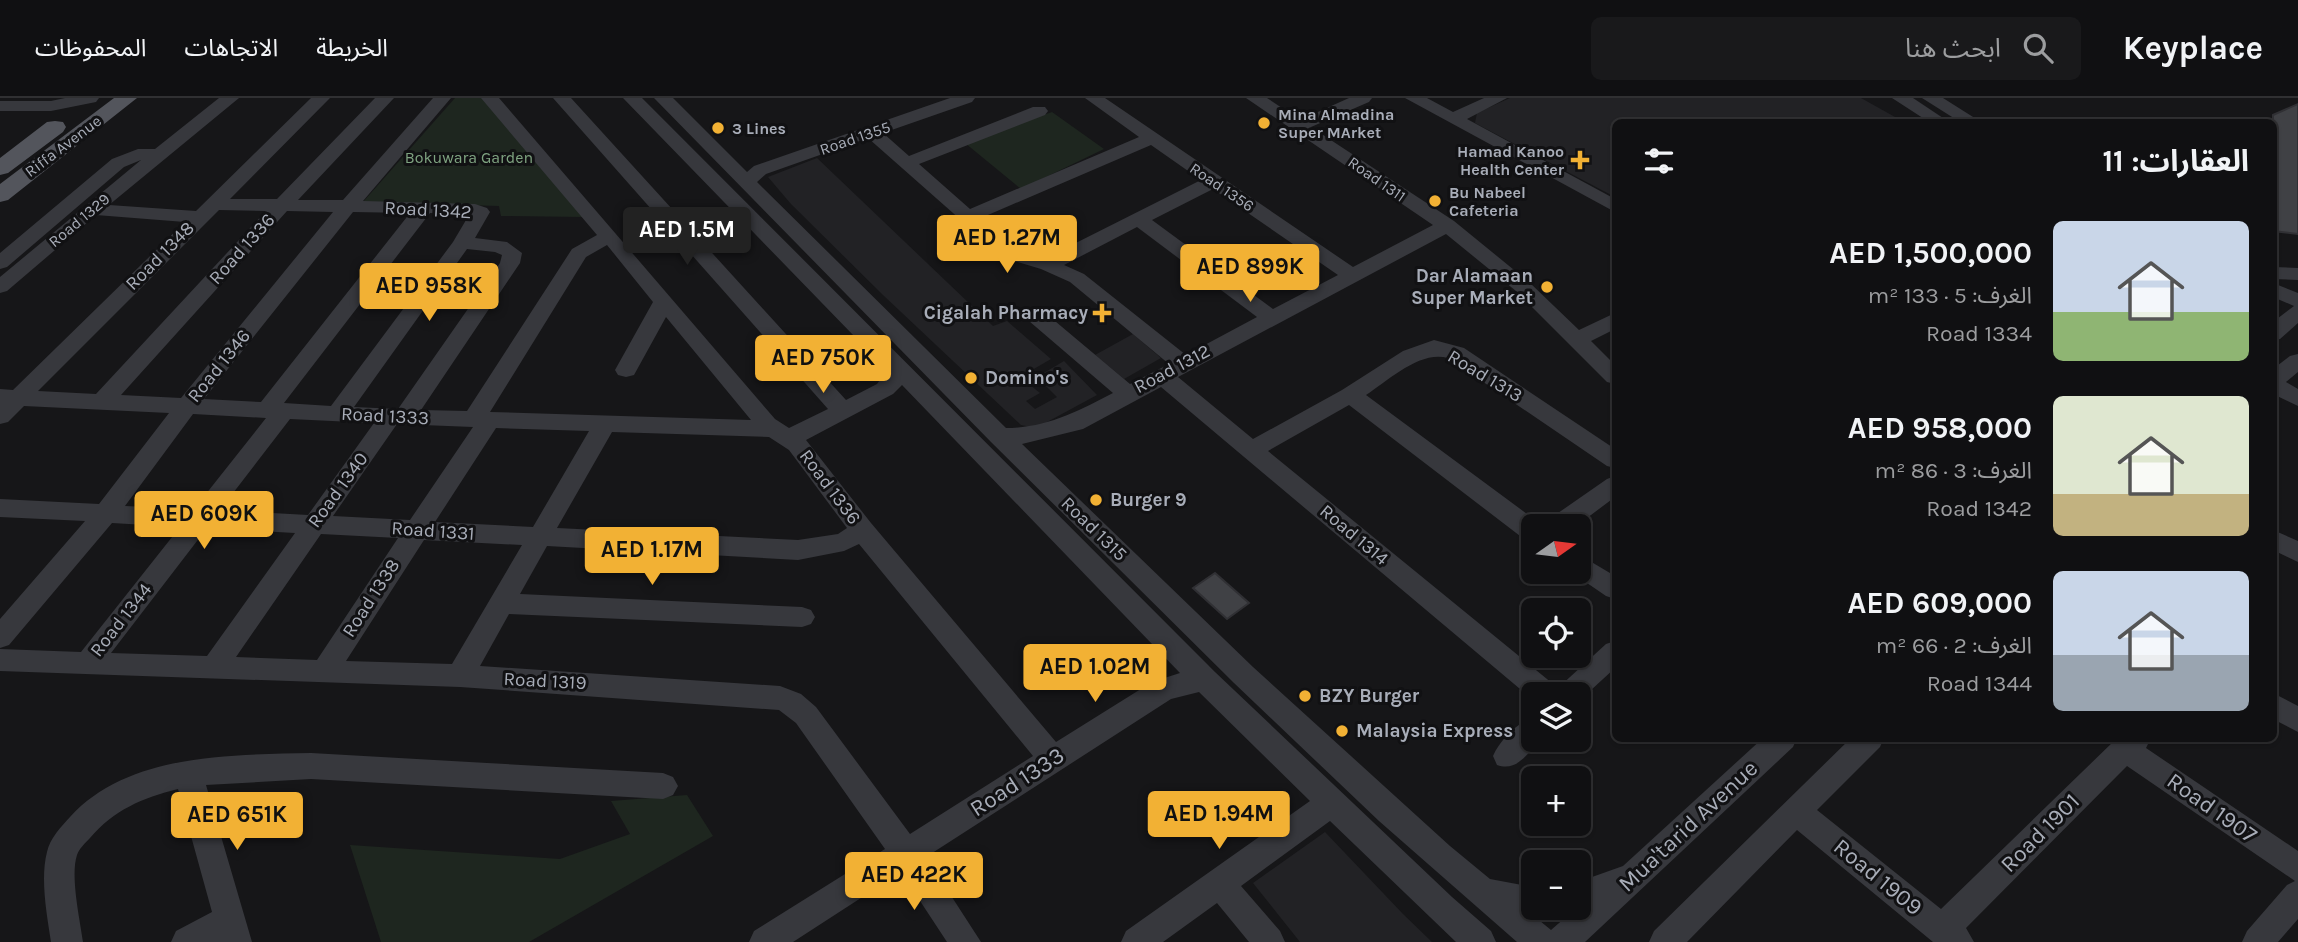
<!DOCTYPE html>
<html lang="ar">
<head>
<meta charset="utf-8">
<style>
	:root { --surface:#101012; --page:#19191b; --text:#f1f3f6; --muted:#9c9d9f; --line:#303032; --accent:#f2b134 }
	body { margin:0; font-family:Karla,"Noto Sans Arabic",sans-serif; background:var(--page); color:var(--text); direction:rtl; height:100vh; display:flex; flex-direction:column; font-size:26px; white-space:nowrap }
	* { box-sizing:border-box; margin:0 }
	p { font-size:23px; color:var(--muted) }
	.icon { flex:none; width:38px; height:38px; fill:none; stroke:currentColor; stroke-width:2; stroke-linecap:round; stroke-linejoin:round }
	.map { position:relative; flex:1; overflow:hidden; direction:ltr }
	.side { position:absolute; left:1612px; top:21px; width:665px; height:623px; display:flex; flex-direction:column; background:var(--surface); border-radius:10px; box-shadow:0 2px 5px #0004,0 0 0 2px var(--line); direction:rtl }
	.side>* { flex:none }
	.needle { width:46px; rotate:76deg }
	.tools { position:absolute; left:1521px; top:416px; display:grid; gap:14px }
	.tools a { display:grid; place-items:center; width:70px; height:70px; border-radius:10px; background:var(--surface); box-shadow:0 2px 5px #0004,0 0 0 2px var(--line); font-size:35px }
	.price { position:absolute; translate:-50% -60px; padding:0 16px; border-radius:7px; background:var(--accent); color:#111; font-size:23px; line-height:46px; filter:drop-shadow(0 2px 4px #0008) }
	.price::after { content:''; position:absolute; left:50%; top:42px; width:21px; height:16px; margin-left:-10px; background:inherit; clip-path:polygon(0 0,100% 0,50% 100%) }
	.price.selected { background:#222; color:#fff }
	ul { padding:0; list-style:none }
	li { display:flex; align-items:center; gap:21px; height:175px; padding:0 28px }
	li span { display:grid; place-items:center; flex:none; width:196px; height:140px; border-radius:10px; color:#555 }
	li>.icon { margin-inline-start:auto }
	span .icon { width:84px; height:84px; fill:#fffc; stroke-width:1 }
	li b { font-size:30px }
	h2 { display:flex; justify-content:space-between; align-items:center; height:84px; padding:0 28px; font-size:30px }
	header { display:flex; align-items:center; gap:42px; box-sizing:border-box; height:98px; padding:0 35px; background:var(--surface); border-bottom:2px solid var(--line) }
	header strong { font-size:33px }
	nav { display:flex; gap:38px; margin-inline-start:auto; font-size:24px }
	.search { width:490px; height:63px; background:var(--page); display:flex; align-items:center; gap:18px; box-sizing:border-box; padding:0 24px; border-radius:10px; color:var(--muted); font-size:26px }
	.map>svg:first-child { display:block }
</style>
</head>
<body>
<header>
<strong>Keyplace</strong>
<div class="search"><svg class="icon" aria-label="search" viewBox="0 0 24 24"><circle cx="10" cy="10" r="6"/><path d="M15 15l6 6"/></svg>ابحث هنا</div>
<nav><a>الخريطة</a><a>الاتجاهات</a><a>المحفوظات</a></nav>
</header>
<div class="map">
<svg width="2298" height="844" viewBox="0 0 2298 844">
	<rect width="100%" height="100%" fill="#161618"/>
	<path fill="#222225" d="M1510,0H1861L1904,24H1615V99L1475,25L1477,15Z
		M817,60L993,228L1007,223L1051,261L1020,279L1040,295L1026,303L1035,311L1057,299L1037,279L1064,263L1097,297L1036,330L1021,327L883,197L791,106L768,79Z
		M1133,236L1161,260L1124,281L1095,257Z
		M1325,734L1403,816L1432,844H1300L1253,785Z"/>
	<path fill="#1e261f" d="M455,0H486L584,119L501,118L499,108L363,104Z
		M1052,14L1104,51L1021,91L965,45Z
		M687,697L713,738L529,844H381L350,747L560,761L630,736L611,703Z"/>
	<path fill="#404145" stroke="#303034" stroke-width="2" d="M2298,6V136L2273,133V17Z
		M1215,475L1249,505L1227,521L1193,490Z"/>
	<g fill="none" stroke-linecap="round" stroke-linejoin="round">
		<path fill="#37383d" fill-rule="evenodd" d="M65,0H99L96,4L51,13H0V3H51Z
			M219,0H239L109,107L196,113L311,0H330L230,101H277L375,0H394L298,102H343L433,0H451L363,103L475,106L487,110L490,114L475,140L507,144L522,155L520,165L421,312L467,313L572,151L597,137L481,0H499L775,321L789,330L828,311L553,0H571L846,302L877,286L887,272L623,0H642L1215,574L1452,799L1491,833L1496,844H1456L1330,723L1241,788L1280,833L1285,844H1249L1217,805L1163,844H1121L1126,833L1310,703L1199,594L1171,601L926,759L981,844H947L901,774L793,844H749L754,833L885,751L796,625L779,612L460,589L0,573V551L81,554L180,429L112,425L9,547L0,550V521L85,423L0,419V401L99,406L169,315L24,308L8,324L0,326V291L13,292L185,124L96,117L7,193L0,195V179L141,62L124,69L7,169L0,171V155L112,61L138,51H155ZM219,112L266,113L96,296L38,293ZM287,113L333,114L181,300L121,297ZM353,114L410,115L261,304L204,301ZM430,115L469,117L453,144L331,308L284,305ZM607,147L653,204L615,272L618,277L626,279L634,277L666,219L751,322L490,314L586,159ZM467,151L495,154L502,157L500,165L398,311L354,309ZM902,287L1180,575L1152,584L1056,644L871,425L806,342L893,296ZM193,316L266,320L194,411L125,408ZM290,321L374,325L308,417L220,412ZM397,326L473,329L410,422L333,418ZM496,330L589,333L533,429L435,424ZM612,334L769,339L789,352L847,430L838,436L798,442L557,430ZM207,430L295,435L207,558L111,555ZM321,436L398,440L317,562L236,559ZM424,442L522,447L452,566L346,563ZM859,446L1033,658L910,736L816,609L801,596L780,588L480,568L509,516L802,529L811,526L815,519L811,512L802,509L520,496L547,448L798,462L844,453Z
			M654,0H673L747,74L754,68L950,0H975L972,4L883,35L909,58L1033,9H1045L1048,13L1045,17L919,66L970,111L1139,39L1085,0H1105L1353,169L1433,127L1246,0H1267L1300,22L1349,0H1372L1369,4L1311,29L1454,123L1530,185L1579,232L1615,215V231L1591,243L1615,267V286L1607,284L1516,193L1446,136L1178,279L1253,341L1342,292L1403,253L1434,242L1464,250L1615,351V370L1607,368L1448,260C1420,252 1389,282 1366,297L1542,427L1533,429V443L1524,441L1349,307L1268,353L1558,590L1606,546L1615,543V570L1578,604V597H1533V602L1161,289L1083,331L1022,346L1253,569L1450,748L1490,781L1533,789V810H1546L1544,814L1534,818L1551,832L1574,812L1569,810H1578V784L1623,768L1763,640H1797L1793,649L1585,844H1517L1379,723L1234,585L991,344ZM868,40L1004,160L1041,171L1070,184L1169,266L1130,286L1043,213H1029L1026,218L1029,223L1113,295C1079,313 1046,330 1006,330L757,84L766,76ZM1151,47L1201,82L1046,160L1018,152L981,120ZM1213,91L1338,177L1273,211L1152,122ZM1137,129L1257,219L1186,257L1084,176L1064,167Z
			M1405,0H1427L1453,14L1484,0H1507L1467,21L1615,101V114Z
			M1892,0H1913L1949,24H1929Z
			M1922,0H1943L1981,24H1960Z
			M2273,169L2298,170V182L2273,181Z
			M2273,185L2298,195V225L2280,241L2273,243V224L2294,208L2273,199Z
			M2298,256V274L2286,284L2298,291V308L2273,296V271L2290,258Z
			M1615,378V399L1575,429H1545L1548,422L1607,381Z
			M2273,432L2298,443V464L2273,452Z
			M1578,456L1615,478V501L1606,498L1571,474H1578Z
			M2273,595L2298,608V634L2273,621Z
			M1533,619V642H1540C1527,656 1517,674 1497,667L1493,658C1500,642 1517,625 1533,619Z
			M1851,640H1884L1880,649L1817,712L1941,811L2115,642L2151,640L2146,650L2298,753V821L2278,844H2242L2247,833L2287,787L2295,783L2127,668L1966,830L1974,844H1933L1797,732L1687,844H1649L1654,833Z
			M311,655L663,675L673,679L678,688L673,697L663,701L311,681L206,687L252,844H171L176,833L212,814L178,691C142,700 114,712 90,740C85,745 79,751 77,757C70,778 80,822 83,844H51C47,817 40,781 47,754C50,740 61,729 70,719C128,655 231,657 311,655Z"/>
		<path fill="#53555c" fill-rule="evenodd" d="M114,0H137L8,102L0,104V86Z
			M55,23L63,24L66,29L63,34L8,75L0,77V60L47,24Z"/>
	</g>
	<g fill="#f2b134" stroke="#111113" stroke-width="2.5">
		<circle cx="1264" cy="25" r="7"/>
		<circle cx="718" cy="30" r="7"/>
		<path d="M1576.5 51.5h7v7h7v7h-7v7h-7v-7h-7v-7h7z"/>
		<circle cx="1435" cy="103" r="7"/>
		<circle cx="1547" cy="189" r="7"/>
		<path d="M1098.5 204.5h7v7h7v7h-7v7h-7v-7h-7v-7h7z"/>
		<circle cx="971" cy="280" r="7"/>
		<circle cx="1096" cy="402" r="7"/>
		<circle cx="1305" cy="598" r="7"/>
		<circle cx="1342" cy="633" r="7"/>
	</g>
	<g text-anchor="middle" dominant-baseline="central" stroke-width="6" stroke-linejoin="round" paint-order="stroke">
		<g font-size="16" font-weight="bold" fill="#a8adb8" stroke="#111113" text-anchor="start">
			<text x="1278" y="16">Mina Almadina<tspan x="1278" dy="18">Super MArket</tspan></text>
			<text x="732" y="30">3 Lines</text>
			<text x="1564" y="53" text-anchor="end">Hamad Kanoo<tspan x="1564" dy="18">Health Center</tspan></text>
			<text x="1449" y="94">Bu Nabeel<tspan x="1449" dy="18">Cafeteria</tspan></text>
		</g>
		<g font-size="16" fill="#a8adb8" stroke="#111113">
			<text transform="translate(855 40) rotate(-19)">Road 1355</text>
			<text transform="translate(63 48) rotate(-37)">Riffa Avenue</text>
			<text transform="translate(1377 81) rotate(35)">Road 1311</text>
			<text transform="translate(1222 89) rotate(34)">Road 1356</text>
			<text transform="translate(79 122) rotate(-40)">Road 1329</text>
		</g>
		<g font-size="16" fill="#7fa381" stroke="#111113">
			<text x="469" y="59">Bokuwara Garden</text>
		</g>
		<g font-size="19" fill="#a8adb8" stroke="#111113">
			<text transform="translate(428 112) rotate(3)">Road 1342</text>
			<text transform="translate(242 151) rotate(-48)">Road 1336</text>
			<text transform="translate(160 158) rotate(-45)">Road 1348</text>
			<text transform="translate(219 268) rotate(-51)">Road 1346</text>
			<text transform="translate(1172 271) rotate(-28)">Road 1312</text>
			<text transform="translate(1485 278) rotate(31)">Road 1313</text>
			<text transform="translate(385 318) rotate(3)">Road 1333</text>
			<text transform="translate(830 389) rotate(53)">Road 1336</text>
			<text transform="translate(338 392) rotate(-54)">Road 1340</text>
			<text transform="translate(1094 431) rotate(44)">Road 1315</text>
			<text transform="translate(433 433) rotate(4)">Road 1331</text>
			<text transform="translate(1354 437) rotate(40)">Road 1314</text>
			<text transform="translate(371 500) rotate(-57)">Road 1338</text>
			<text transform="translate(121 522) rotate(-52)">Road 1344</text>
			<text transform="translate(545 583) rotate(3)">Road 1319</text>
		</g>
		<g font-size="19" font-weight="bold" fill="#a8adb8" stroke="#111113" text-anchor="start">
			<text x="1533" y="178" text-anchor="end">Dar Alamaan<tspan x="1533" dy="22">Super Market</tspan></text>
			<text x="1088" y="215" text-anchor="end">Cigalah Pharmacy</text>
			<text x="985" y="280">Domino's</text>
			<text x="1110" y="402">Burger 9</text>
			<text x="1319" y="598">BZY Burger</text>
			<text x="1356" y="633">Malaysia Express</text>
		</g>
		<g font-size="23" fill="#a8adb8" stroke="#111113">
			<text transform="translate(1017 684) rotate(-33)">Road 1333</text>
			<text transform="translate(2212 710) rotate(35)">Road 1907</text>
			<text transform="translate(1688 728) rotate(-43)">Mua'tarid Avenue</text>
			<text transform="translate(2040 735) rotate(-45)">Road 1901</text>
			<text transform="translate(1878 779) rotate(39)">Road 1909</text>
		</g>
	</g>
</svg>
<div class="tools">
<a><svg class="needle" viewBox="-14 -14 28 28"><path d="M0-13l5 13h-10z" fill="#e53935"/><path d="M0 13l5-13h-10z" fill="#9c9d9f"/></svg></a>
<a><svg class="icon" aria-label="locate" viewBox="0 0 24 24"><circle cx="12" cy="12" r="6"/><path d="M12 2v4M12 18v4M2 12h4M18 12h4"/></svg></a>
<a><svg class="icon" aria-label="layers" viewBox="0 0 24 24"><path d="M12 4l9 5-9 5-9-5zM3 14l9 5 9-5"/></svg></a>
<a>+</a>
<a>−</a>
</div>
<b class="price selected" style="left:687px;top:169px">AED 1.5M</b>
<b class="price" style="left:1007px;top:177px">AED 1.27M</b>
<b class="price" style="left:1250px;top:206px">AED 899K</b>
<b class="price" style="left:429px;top:225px">AED 958K</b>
<b class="price" style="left:823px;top:297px">AED 750K</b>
<b class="price" style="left:204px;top:453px">AED 609K</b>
<b class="price" style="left:652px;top:489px">AED 1.17M</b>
<b class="price" style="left:1095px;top:606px">AED 1.02M</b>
<b class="price" style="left:1219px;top:753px">AED 1.94M</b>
<b class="price" style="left:237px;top:754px">AED 651K</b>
<b class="price" style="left:914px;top:814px">AED 422K</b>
<section class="side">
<h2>العقارات: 11<svg class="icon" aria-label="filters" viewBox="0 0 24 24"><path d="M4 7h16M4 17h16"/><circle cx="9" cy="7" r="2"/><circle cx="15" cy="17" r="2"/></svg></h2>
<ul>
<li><span style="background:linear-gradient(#c9d6e8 65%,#8fb573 0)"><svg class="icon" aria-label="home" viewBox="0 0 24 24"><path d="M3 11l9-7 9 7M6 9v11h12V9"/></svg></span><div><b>AED 1,500,000</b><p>الغرف: 5 · 133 m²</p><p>Road 1334</p></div></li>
<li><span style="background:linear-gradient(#dfe7d0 70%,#c2b280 0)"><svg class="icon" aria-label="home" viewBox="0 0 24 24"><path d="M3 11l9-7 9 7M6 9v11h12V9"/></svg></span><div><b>AED 958,000</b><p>الغرف: 3 · 86 m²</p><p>Road 1342</p></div></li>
<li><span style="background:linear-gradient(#c9d6e8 60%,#9aa5b1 0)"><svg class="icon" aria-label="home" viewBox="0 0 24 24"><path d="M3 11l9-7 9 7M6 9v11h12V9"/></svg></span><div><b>AED 609,000</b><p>الغرف: 2 · 66 m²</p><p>Road 1344</p></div></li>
</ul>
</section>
</div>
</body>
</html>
